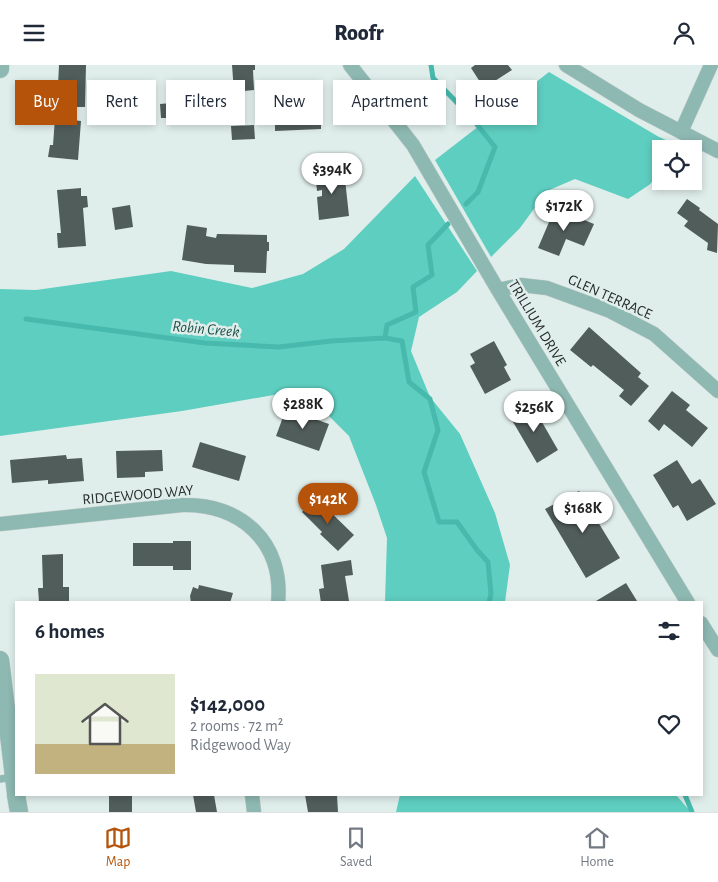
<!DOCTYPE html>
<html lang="en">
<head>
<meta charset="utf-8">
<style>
	:root { --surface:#fff; --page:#f6f6f7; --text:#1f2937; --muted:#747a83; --line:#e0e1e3; --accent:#b45309 }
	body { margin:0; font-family:"Alegreya Sans",sans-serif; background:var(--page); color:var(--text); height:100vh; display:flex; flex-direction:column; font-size:19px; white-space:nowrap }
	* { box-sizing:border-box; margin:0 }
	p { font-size:16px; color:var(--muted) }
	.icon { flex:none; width:28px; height:28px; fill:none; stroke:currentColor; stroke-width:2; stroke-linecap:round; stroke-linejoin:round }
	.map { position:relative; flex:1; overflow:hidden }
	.details { position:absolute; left:15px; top:536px; width:688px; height:195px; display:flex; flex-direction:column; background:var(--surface); border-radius:0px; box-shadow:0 2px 8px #0003 }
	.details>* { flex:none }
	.banner { position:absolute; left:15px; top:15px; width:689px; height:45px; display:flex; gap:10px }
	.controls { position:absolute; left:652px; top:75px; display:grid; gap:10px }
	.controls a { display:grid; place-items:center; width:50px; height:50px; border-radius:0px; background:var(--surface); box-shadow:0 2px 8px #0003; font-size:25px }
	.price { position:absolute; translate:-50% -42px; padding:0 11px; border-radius:18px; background:#fff; color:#222; font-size:16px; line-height:32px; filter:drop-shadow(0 1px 2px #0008) }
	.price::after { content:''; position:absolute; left:50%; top:30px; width:15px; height:11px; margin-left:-8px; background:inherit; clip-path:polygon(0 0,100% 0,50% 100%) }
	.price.on { background:var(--accent); color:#fff }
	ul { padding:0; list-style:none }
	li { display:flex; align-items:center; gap:15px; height:125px; padding:0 20px }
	li span { display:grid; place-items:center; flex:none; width:140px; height:100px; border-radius:0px; color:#555 }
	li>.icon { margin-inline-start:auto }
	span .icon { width:60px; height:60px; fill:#fffc; stroke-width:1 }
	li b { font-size:21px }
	h2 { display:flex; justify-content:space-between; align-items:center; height:60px; padding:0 20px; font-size:21px }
	.tag { padding:0 18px; border-radius:0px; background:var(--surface); box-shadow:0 2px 8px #0003; font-size:18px; line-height:45px }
	.tag.on { background:var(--accent); color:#fff }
	header { display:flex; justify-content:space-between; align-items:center; height:65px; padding:0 20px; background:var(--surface); font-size:22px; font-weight:800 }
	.tab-bar { display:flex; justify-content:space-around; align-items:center; height:70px; border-top:1px solid var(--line); background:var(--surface); font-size:14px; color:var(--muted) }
	.tab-bar a { display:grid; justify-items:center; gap:2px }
	.tab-bar .on { color:var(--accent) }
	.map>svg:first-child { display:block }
</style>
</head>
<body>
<header><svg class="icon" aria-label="menu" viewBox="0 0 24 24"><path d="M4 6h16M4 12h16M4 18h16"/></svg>Roofr<svg class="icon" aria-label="person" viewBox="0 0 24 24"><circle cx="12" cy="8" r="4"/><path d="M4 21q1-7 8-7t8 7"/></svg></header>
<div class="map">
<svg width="718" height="747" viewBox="0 0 718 747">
	<rect width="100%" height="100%" fill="#e0eeeb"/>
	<path fill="#5ecec0" d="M549,7L659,72L685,83L661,84V108L649,120L628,134L575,114L547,126L520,163L491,192L435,95Z
		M415,111L477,206L457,227L419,252L411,286L430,332L460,369L495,448L510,500L505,537H385L387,473L376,440L349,371L318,340L279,329L182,346L0,371V224L36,225L171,206L252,223L303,209L344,184Z
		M400,730H676L691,747H396Z"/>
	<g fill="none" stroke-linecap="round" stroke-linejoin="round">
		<path stroke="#47b9ad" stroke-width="5" d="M431,0L433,13L471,52L495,82L478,127L466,139
			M448,159L428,180L432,210L413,222L416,247L387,260L385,273L402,276L409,317L430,334L438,365L424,407L439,457H457L477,485L488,497L491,529L489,538
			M26,254L205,278L279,282L331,276L385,273
			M685,730L692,747"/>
	</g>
	<path fill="#515d5b" d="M59,0H86L85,42H42V20L58,21Z
		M232,0H255V5H253L254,25L234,27Z
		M475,0H508L512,5L484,23L471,3Z
		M307,35V41L321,40V64L275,66V55H270V39L282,38V36Z
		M172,38L173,53H161L160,39Z
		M55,53L81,56L78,95L48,92L50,80H53Z
		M254,60L255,74L232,75L231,61Z
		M344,105L349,151L319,155L317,132L322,131V125L317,126L316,116L320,115L319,107Z
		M81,123V131H87L88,142L83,143L86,181L58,183L57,168H61L57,125Z
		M687,134L700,143L699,145L718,159L717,188L707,185L708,178L684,161L688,156L677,148Z
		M130,140L133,162L115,165L112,143Z
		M555,143L594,159L584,181L566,174L559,191L538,183Z
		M187,160L207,163L206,171L216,173L217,169L267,170V177H269V186H267L266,208L234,207V200L206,199L182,195Z
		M589,262L641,308L638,312L649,321L631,341L619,331L624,325L593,300L591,302L570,285Z
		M494,276L507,300L504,302L511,315L485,329L470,301L475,298L470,289Z
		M672,326L690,340L686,345L708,363L692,382L664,359L659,366L648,356Z
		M531,338L558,385L537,398L509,350Z
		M286,344L329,359L319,386L276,371Z
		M200,377L246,391L239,416L192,402Z
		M162,385L163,406L145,407V412L117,413L116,386Z
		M66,390L67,394L82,393L84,416L48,419V415L12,418L10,395Z
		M677,395L692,419L700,414L716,439L687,456L678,440L673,443L653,410Z
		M579,426L620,493L586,513L545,444Z
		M316,433L354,470L338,486L320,469L322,467L302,447Z
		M173,476H191V505H173V501H133V478H173Z
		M63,489V522H69V537H39L38,523H43L42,490Z
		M351,495L353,510L345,511L349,536L321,538L319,524L324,523L321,500Z
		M626,518L637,536L635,538H597L596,536Z
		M199,520L233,528L230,538H191L190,531L193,522L198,524Z
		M109,730H132V747H109Z
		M193,730H214L217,747H196Z
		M305,730H337L338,747H308Z"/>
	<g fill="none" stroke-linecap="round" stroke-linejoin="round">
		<g stroke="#bfcbc9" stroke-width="8">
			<path id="service" d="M0,714L14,712"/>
		</g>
		<g stroke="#bfcbc9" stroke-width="15">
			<path id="minor" d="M350,0L413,80L498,225L688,538
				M566,0L639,45L718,86
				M681,67L711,0
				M498,225L521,220L547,223L610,246L654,269L718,326
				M0,459L182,440C240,438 284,477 278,538
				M701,558L718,585
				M252,730L254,747"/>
		</g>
		<g stroke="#bfcbc9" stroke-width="19">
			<path id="tertiary" d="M0,4V0
				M0,595L16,728
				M16,730L19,747"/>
		</g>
		<use href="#service" stroke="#8eb9b2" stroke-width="7"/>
		<use href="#minor" stroke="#8eb9b2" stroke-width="14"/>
		<use href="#tertiary" stroke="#8eb9b2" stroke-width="18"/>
	</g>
	<g text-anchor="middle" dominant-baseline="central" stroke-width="5" stroke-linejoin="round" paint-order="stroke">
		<g font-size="15" fill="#272d2c" stroke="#e0eeeb">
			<text transform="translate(610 232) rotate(24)">GLEN TERRACE</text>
			<text transform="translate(537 258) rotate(59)">TRILLIUM DRIVE</text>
			<text transform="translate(138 430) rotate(-5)">RIDGEWOOD WAY</text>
		</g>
		<g font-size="16" font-style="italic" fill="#1f504a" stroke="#e0eeeb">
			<text transform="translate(206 264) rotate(5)">Robin Creek</text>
		</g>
	</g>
</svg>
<div class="controls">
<a><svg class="icon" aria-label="locate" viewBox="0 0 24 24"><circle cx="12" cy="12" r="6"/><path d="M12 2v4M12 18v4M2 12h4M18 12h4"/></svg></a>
</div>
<b class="price" style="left:332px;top:130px">$394K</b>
<b class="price" style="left:564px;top:167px">$172K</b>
<b class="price" style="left:303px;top:365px">$288K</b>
<b class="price" style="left:534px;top:368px">$256K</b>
<b class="price on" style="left:328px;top:460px">$142K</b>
<b class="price" style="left:583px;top:469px">$168K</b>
<div class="banner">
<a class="tag on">Buy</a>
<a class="tag">Rent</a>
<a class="tag">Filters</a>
<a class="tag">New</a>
<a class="tag">Apartment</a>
<a class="tag">House</a>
</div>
<section class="details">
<h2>6 homes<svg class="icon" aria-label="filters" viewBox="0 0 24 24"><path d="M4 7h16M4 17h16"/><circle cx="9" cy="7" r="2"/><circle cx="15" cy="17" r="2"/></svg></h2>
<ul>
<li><span style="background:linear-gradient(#dfe7d0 70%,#c2b280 0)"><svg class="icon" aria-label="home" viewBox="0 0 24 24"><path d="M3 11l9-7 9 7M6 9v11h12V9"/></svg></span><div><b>$142,000</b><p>2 rooms · 72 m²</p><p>Ridgewood Way</p></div><svg class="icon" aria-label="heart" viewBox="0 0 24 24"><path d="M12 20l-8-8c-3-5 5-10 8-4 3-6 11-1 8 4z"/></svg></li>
</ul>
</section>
</div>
<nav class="tab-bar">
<a class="on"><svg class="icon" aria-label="map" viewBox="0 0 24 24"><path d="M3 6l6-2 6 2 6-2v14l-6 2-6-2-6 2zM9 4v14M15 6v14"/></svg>Map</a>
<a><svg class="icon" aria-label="saved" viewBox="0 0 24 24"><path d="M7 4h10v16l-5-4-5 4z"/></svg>Saved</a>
<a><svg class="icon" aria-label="home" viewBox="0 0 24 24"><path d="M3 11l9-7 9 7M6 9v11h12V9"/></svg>Home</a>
</nav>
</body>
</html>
